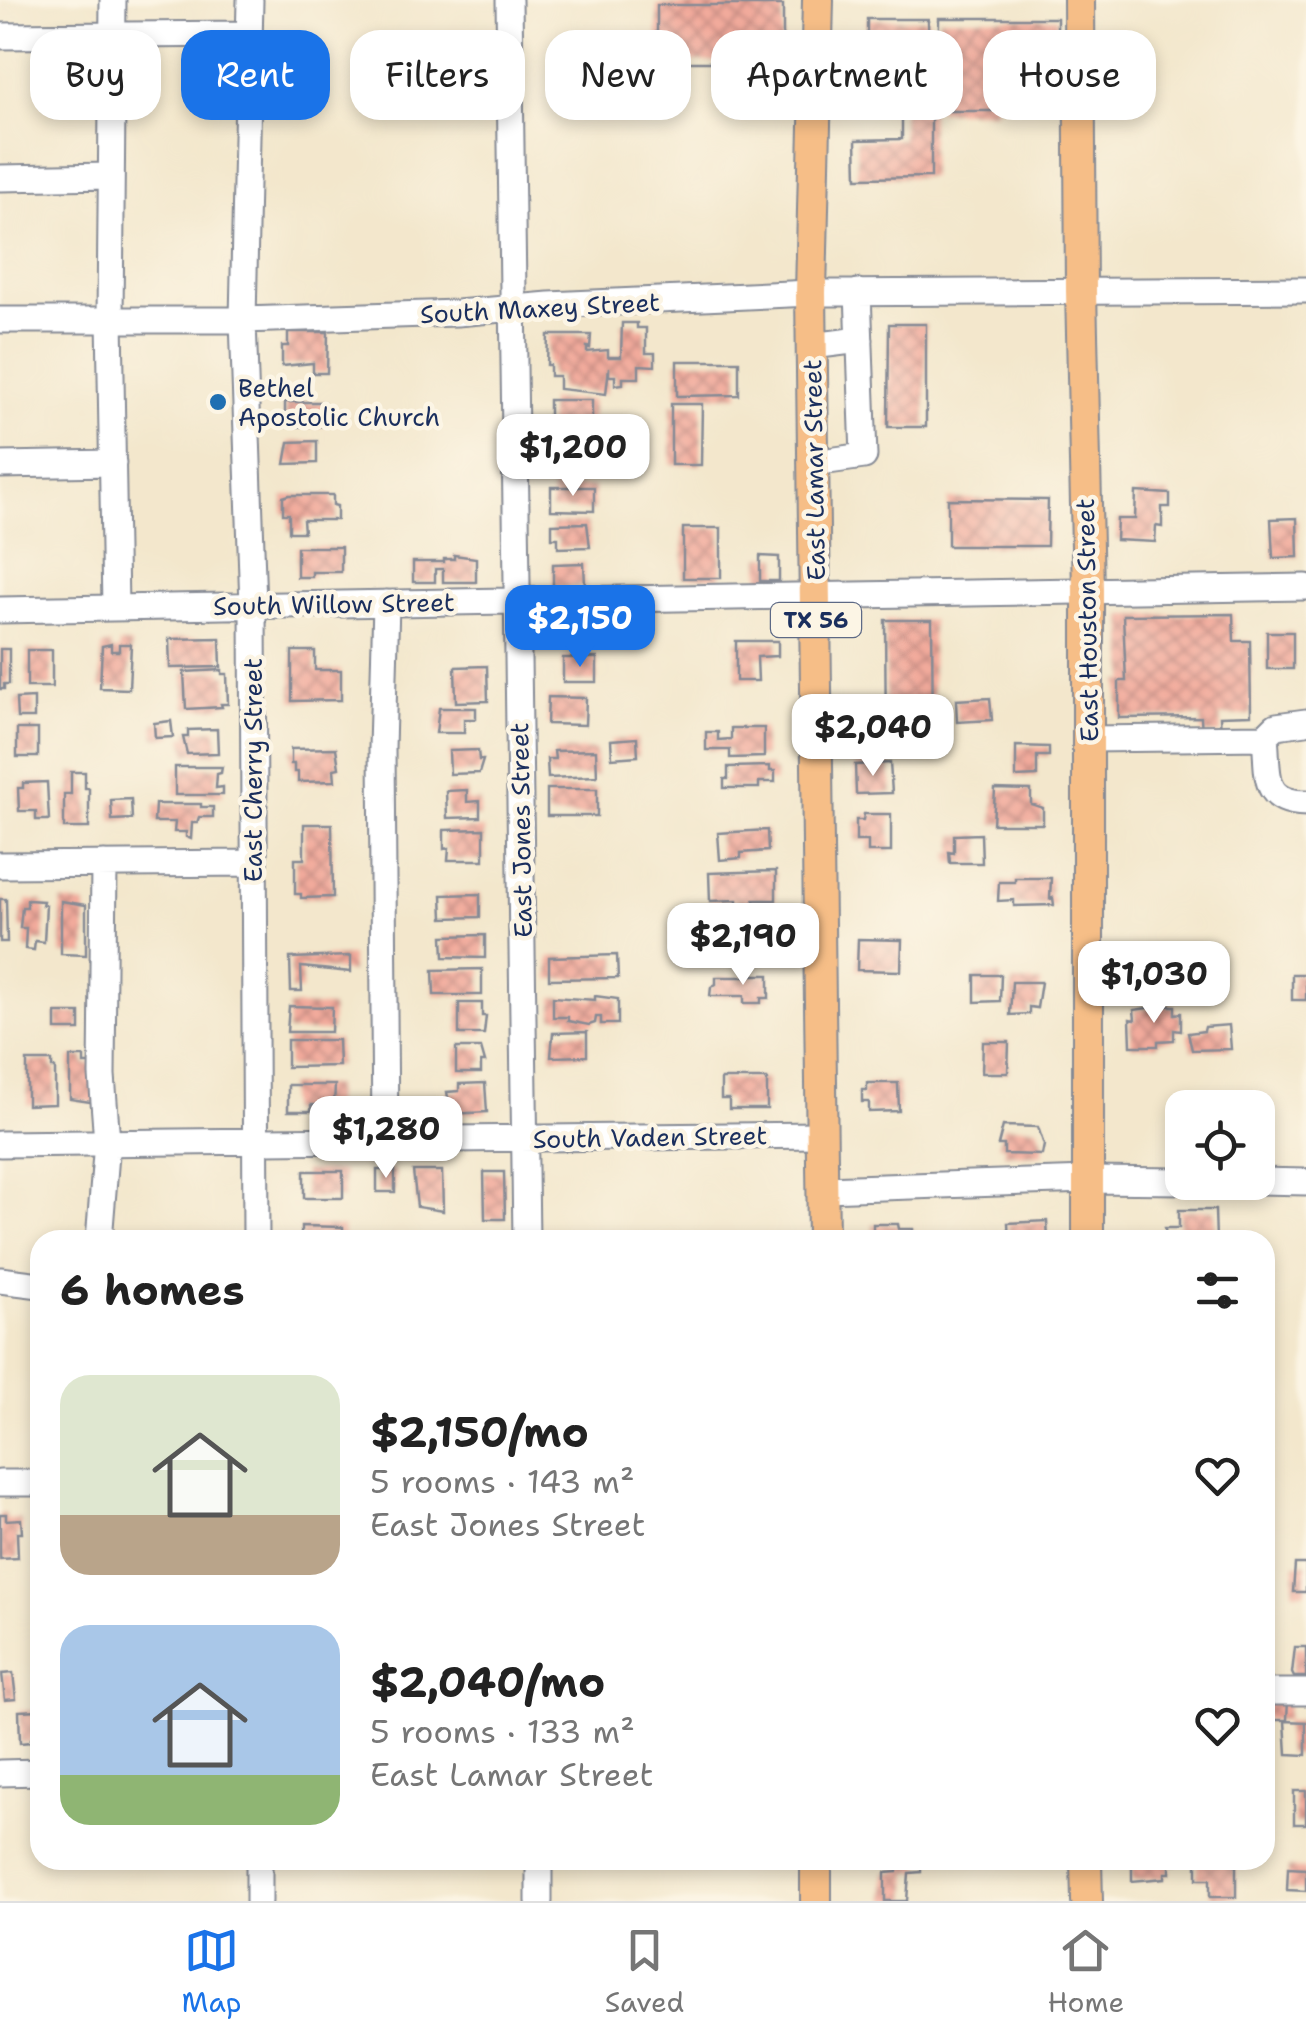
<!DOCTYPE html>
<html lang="en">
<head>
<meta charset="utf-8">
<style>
	:root { --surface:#fff; --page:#f2f2f2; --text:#222; --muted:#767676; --line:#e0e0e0; --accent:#1a73e8 }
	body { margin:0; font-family:"Shantell Sans",sans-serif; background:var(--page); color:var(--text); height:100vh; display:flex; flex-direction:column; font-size:38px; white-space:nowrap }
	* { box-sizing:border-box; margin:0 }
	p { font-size:32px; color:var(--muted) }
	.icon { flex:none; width:55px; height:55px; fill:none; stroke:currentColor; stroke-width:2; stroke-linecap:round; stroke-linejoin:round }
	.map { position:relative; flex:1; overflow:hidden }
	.drawer { position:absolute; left:30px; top:1230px; width:1245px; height:640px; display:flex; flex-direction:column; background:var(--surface); border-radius:30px; box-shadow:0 5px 15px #0003 }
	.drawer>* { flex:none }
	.top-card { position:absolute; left:30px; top:30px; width:1248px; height:90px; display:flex; gap:20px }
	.tools { position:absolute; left:1165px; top:1090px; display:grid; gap:20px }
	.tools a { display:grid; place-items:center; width:110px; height:110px; border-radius:20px; background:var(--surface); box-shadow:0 5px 15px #0003; font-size:50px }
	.price { position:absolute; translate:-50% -85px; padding:0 22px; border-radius:20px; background:#fff; color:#222; font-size:32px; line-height:65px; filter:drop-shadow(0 2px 5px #0008) }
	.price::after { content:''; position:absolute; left:50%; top:60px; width:30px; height:22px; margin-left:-15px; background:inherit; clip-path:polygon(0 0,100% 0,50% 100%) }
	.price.active { background:var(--accent); color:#fff }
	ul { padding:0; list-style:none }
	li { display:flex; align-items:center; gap:30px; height:250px; padding:0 30px }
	li span { display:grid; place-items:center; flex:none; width:280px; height:200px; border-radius:30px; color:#555 }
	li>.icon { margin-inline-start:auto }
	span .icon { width:120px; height:120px; fill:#fffc; stroke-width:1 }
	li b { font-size:42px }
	h2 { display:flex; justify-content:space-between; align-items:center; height:120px; padding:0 30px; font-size:42px }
	.chip { padding:0 35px; border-radius:30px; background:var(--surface); box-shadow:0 5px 15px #0003; font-size:35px; line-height:90px }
	.chip.active { background:var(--accent); color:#fff }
	.tabs { display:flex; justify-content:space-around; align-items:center; height:140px; border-top:2px solid var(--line); background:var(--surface); font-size:28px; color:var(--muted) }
	.tabs a { display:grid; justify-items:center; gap:5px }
	.tabs .active { color:var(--accent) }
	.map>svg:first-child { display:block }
</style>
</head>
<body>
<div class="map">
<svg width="1306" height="1901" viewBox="0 0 1306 1901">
	<defs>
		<pattern id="building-cross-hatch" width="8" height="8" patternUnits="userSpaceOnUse" patternTransform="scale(2.5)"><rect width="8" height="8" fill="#f2aa9b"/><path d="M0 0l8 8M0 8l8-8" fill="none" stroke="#c38b82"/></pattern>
	</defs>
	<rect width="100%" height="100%" fill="#fcf5e5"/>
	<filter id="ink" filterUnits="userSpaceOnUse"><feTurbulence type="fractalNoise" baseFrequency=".01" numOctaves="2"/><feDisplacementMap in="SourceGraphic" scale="20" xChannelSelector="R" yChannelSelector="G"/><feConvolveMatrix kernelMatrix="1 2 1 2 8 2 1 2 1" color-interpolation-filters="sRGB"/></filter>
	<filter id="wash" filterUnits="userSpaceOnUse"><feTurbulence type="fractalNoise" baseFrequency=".0048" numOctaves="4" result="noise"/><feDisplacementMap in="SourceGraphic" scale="40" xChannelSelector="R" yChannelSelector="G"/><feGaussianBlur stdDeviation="2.25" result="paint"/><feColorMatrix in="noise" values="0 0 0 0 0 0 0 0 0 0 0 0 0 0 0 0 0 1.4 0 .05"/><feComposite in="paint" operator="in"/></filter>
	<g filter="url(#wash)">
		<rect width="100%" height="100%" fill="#f3e7cc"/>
		<g id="blocks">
			<path fill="url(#building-cross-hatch)" d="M657,5H783V74H763V50H756V62H677V88H657Z
				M939,18H1057V41H996L995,111H938Z
				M867,19H928L929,78H847V57H899V39H867Z
				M902,83H931V177L857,178L856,140L902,139Z
				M622,323H637V328H646V353H655V366L639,365V378H623V384L615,385V376H609V367L606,394L559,389V376H550V365H547L548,335H591L590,348L587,347V352L608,350V357H621Z
				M889,324H926V427H888Z
				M288,332H328L327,373H313V363L282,366V346H288Z
				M677,361H739V395L677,396Z
				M549,400H592V427H549Z
				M285,402H324V426L285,427Z
				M671,404H702L701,465H671Z
				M317,441V463L285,464L289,442Z
				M551,487H594V511L551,510Z
				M1136,492L1170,494V507H1162V527L1156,526L1155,542L1116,540L1117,519H1135Z
				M289,495H333V505L337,506V520H303L304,532H289V514H283V497Z
				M948,499L1048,500L1047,546H948Z
				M1297,518L1298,557L1273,558L1271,519Z
				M587,523L590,547L558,548V538H552V524Z
				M683,528H721V578H683Z
				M297,547H341V572H312V577H297Z
				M454,555L476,558V582H443V569H435V582H413V562H444V559H454Z
				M760,556L779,557V581H760Z
				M584,563L585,586L553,587V564Z
				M1233,614L1234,641H1250L1251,715L1220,716L1221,734H1202L1201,717L1119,718V681H1126L1123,615Z
				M885,620H932L933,745H886Z
				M1267,632H1293V669H1267Z
				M220,638L221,667L170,668L169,639Z
				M736,641H778V656L757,657L758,681H736Z
				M111,644V651H119V644H131L129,689L100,688L102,646Z
				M0,649H9V684H4V689H0Z
				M27,650H52V687H27Z
				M292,651H315V670H341V700L292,701Z
				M563,658H597V682H563Z
				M487,666L488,701L456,702L455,667Z
				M222,670V674H227L228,704H221L222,707L186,709L184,672Z
				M548,697L586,698L585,725L547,724Z
				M34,698V718H17L16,699Z
				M990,698L992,720L957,722L956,700Z
				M439,708H476V719H464V733H436Z
				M171,721L173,737L155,738L154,723Z
				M731,728H764V757L730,758V750H706V732H718V740L731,739Z
				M17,729H38V757H17Z
				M217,729L218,753L187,754L183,737H188V730Z
				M637,738L638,756L612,758L611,740Z
				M1016,746L1049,747V756H1037V776L1016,777Z
				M336,748L339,768L334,769L335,781L298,782V772H294V764H291V749Z
				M478,750L479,760H483L479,773L450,774L449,751Z
				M596,750L597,776L548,778L547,759H555L554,751Z
				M890,763L892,793L856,794L855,765Z
				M770,766V771H775V782H759V788H724V779H728V767Z
				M175,767H222L221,773L217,774L216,788L223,787V795H175Z
				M71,772H85V788H89V828H64V794H71Z
				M47,782L49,820H36V811H19L18,788H23V783Z
				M547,789H597V816H547Z
				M995,789L1031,790V804L1043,808V824H993Z
				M467,790V802L480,801V817L447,818L446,791Z
				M131,799L132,819L112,820L111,800Z
				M155,804H201V807H213V817H199L197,823H192L191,839L186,837V832H174L175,822H154Z
				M864,814H891V852H868V841H856V820H863Z
				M304,824H332L333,897L301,898V894H295V859H304Z
				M484,829V860H448L449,848L444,849V830Z
				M767,830L768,851L741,853V858L720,860L718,833Z
				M981,834L982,863H950L949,852L954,853V835Z
				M776,871V900H754V909H737V900L710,901L709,873Z
				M1015,878H1051L1050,899L1053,898L1054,905L1014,906V900L998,901L999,882H1015Z
				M480,894V917L443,918L442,895Z
				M0,899H6L7,942H0Z
				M27,900L43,901L42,905H46L44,942L35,941L34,950L25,949L26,928H20L22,907H27Z
				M61,901L86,905V955L61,954Z
				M769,911L774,914V924H769V930H732V912Z
				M485,935V958L444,957L443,936Z
				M732,935L770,936L769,954L732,951Z
				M858,939L902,940L901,971L857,970Z
				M617,955L618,978L549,979V957Z
				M351,956V972L301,967L302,991H291L290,958Z
				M482,969V995H434L433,970Z
				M1292,974H1306V1000H1292Z
				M745,975H769V998H761V1003H744V996H710L711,987L716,984V977H745Z
				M975,975H1001L1000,1001L975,1002Z
				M1012,982H1041L1037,1008L1029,1007V1014L1010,1015Z
				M595,996L618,999V1024H601V1017H596L595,1023L589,1025L568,1021V1017H553V997L595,1000Z
				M459,1003H482V1016H486L484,1034H459Z
				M289,1006L332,1007L331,1032H287Z
				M1161,1006H1175V1014L1181,1013V1031L1174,1030V1040L1158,1041V1046H1131L1130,1019L1135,1020L1134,1010Z
				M56,1013H80V1030H56Z
				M1229,1025L1231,1049L1192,1050L1188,1033L1204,1031L1205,1027Z
				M587,1032V1056L551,1057L553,1033Z
				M287,1040H338L339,1066L287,1067Z
				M983,1042H1009L1008,1073H982Z
				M456,1048H481L485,1062H481V1073H456Z
				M70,1057H84V1064H97V1103L70,1099Z
				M27,1061H52V1068H55V1104L27,1105Z
				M721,1079H767V1109H729V1099H721Z
				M485,1083L487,1112L451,1114L447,1092L459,1091V1084Z
				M867,1083H898L899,1111L869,1112V1102H862V1090H867Z
				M288,1085H335L334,1105H311V1111H288Z
				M1003,1126L1038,1127L1044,1145L1042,1155L1004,1154V1145H998Z
				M377,1170H395V1192H377Z
				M304,1171H343V1198H304Z
				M413,1171H442L443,1211L417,1207Z
				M484,1172H504L505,1219H485Z
				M1179,1210H1215L1216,1240H1166L1165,1228H1179Z
				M1047,1221L1048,1240H1009L1008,1223Z
				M873,1224H898L899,1229H913V1240H873Z
				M301,1226L343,1227V1240H301Z
				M0,1514H6V1520L21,1519L22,1533H17L18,1558L0,1559Z
				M1295,1564H1306V1592H1293Z
				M1295,1647H1306V1677H1294L1292,1673Z
				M13,1673L16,1699L5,1700L2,1674Z
				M1265,1699H1288L1287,1720H1265Z
				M40,1710V1735H36L37,1739H31V1742L20,1743L19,1711Z
				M1285,1721L1306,1722V1755L1287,1754Z
				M1294,1791H1306V1824H1294Z
				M897,1860H921V1872L909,1873L907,1901H885V1873L897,1872Z
				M1132,1860H1177V1864H1170V1873H1165V1878L1132,1881Z
				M1197,1860H1236V1897H1210V1879H1197Z
				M1288,1868L1306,1869V1891L1287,1890Z"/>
		</g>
	</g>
	<g filter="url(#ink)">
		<use href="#blocks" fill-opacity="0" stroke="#878b95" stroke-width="2.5"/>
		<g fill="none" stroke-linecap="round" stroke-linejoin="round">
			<g stroke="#878b95" stroke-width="29">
				<path id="minor" d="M113,0L110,318L115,608
					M250,0L243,320L253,605L256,1240
					M509,0L526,1240
					M0,36L250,34
					M1005,51L1080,49
					M0,178L111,176
					M0,320H243L457,313L549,305L811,293L1306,290
					M812,346L860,340
					M814,463L864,456L858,292
					M0,465L113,463
					M0,610L1306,587
					M1265,737C1269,773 1260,802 1306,803
					M1088,739L1265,737L1276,726L1306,722
					M0,865L253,863
					M385,1139L382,748L386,603
					M0,1144L820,1135
					M1258,1181L1306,1182
					M824,1189L1089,1180L1182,1181
					M99,1240L107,1142L102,1075L104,864
					M0,1280L40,1285
					M0,1483H40
					M1265,1692H1306
					M0,1773L40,1772
					M259,1860V1901
					M539,1860V1901"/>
			</g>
			<g stroke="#878b95" stroke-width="34">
				<path id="major" d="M818,0L811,293L823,1240
					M1079,0L1081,291L1088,590V1240
					M816,1860V1901
					M1086,1860L1087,1901"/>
			</g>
			<use href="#minor" stroke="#fff" stroke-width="25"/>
			<use href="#major" stroke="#f6be87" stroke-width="30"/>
		</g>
	</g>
	<circle fill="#1f6fb2" stroke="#fcf5e5" stroke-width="4" cx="218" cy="402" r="10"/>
	<g text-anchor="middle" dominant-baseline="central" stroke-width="9" stroke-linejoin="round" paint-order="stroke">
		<rect fill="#fcf5e5" stroke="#5e6a86" stroke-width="2.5" x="771" y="603" width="90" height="34" rx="8"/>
		<g font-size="22" font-weight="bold" fill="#1b2f5e">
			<text x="816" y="620">TX 56</text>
		</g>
		<g font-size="25" fill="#1b2f5e" stroke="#fcf5e5">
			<text transform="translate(540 308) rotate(-3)">South Maxey Street</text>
			<text transform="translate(814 470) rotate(-91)">East Lamar Street</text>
			<text transform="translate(334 604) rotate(-1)">South Willow Street</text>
			<text transform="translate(1087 620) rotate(-91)">East Houston Street</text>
			<text transform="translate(253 770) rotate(-90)">East Cherry Street</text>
			<text transform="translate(521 830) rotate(-91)">East Jones Street</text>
			<text transform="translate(650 1137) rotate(-1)">South Vaden Street</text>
		</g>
		<g font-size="25" fill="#1b2f5e" stroke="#fcf5e5" text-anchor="start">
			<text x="238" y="388">Bethel<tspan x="238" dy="29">Apostolic Church</tspan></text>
		</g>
	</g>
</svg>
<div class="tools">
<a><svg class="icon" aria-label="locate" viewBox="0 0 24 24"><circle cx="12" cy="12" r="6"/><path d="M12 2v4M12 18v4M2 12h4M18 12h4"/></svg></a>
</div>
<b class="price" style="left:573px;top:499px">$1,200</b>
<b class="price active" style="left:580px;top:670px">$2,150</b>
<b class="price" style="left:873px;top:779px">$2,040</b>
<b class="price" style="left:743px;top:988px">$2,190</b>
<b class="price" style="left:1154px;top:1026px">$1,030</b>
<b class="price" style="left:386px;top:1181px">$1,280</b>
<div class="top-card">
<a class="chip">Buy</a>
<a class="chip active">Rent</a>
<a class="chip">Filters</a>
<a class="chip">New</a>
<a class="chip">Apartment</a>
<a class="chip">House</a>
</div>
<section class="drawer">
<h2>6 homes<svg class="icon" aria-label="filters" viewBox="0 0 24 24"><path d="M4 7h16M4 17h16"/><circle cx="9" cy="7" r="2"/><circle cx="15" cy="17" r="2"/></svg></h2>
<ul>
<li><span style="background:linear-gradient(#dfe7d0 70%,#b9a48a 0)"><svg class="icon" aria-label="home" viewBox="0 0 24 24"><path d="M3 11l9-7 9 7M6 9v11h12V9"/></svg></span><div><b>$2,150/mo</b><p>5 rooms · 143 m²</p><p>East Jones Street</p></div><svg class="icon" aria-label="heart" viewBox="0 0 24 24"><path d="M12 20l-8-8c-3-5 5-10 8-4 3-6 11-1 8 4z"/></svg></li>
<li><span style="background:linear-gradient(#a9c7e8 75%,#8fb573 0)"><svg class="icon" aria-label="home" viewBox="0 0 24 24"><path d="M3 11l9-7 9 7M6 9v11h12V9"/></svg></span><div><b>$2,040/mo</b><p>5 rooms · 133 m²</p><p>East Lamar Street</p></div><svg class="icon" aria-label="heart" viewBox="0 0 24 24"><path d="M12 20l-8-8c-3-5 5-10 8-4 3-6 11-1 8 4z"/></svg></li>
</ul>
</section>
</div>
<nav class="tabs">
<a class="active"><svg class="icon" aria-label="map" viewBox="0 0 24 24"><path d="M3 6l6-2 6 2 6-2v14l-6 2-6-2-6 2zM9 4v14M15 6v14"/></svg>Map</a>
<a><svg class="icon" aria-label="saved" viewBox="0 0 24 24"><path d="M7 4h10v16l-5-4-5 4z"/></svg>Saved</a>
<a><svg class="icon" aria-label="home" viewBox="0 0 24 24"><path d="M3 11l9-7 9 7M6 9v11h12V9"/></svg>Home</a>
</nav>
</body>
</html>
